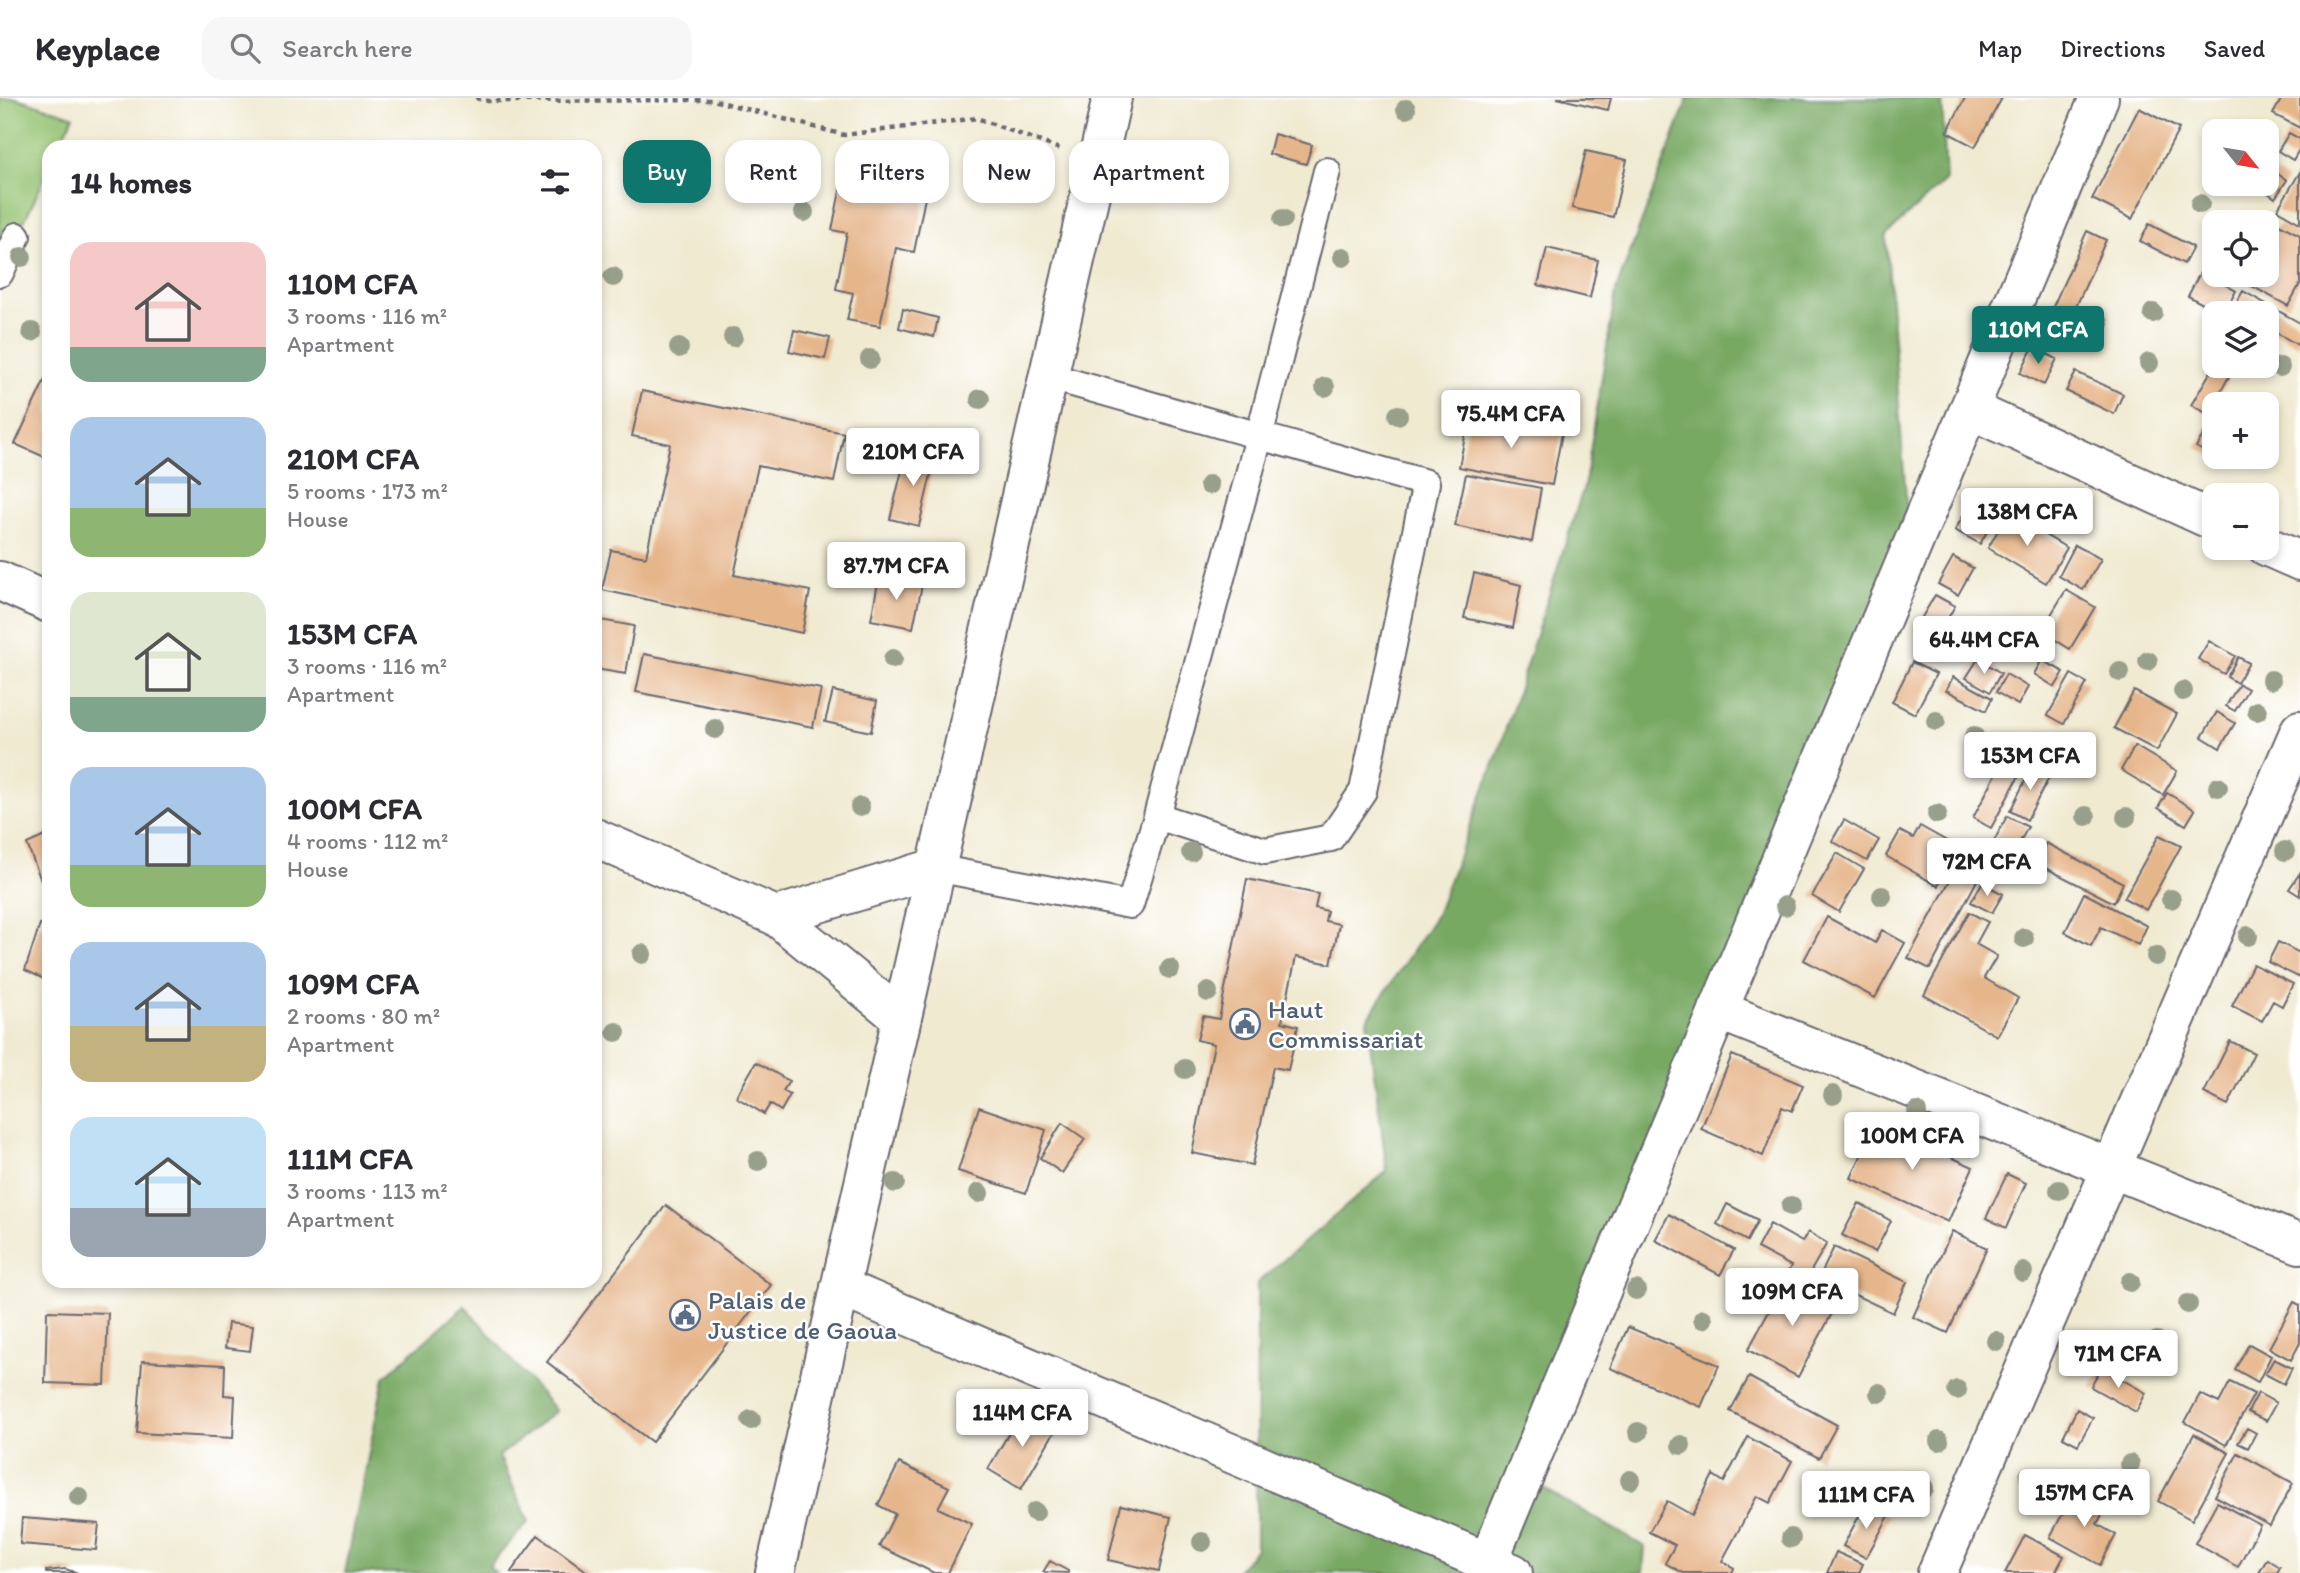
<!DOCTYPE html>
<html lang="en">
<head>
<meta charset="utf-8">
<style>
	:root { --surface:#fff; --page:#f7f7f7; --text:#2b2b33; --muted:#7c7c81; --line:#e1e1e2; --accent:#0f766e }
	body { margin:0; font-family:Itim,sans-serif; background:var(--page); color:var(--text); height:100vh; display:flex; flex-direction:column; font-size:26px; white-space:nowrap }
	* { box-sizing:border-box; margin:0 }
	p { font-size:23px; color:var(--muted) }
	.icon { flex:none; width:38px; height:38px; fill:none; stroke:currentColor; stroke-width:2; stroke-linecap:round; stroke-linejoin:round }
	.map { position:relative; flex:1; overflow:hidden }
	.side { position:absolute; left:42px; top:42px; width:560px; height:1148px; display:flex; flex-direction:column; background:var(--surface); border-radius:21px; box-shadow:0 4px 10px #0003 }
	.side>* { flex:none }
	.banner { position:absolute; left:623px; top:42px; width:665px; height:63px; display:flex; gap:14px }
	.needle { width:46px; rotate:120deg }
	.controls { position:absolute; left:2202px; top:21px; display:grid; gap:14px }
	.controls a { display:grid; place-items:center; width:77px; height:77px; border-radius:14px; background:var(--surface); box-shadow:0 4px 10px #0003; font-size:35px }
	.price { position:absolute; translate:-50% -60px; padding:0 16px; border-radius:7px; background:#fff; color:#222; font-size:23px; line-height:46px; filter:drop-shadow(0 2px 4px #0008) }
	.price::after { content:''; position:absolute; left:50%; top:42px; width:21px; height:16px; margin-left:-10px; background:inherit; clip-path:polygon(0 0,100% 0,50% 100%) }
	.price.on { background:var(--accent); color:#fff }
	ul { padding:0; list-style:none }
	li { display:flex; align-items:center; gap:21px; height:175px; padding:0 28px }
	li span { display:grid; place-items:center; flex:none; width:196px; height:140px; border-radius:21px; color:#555 }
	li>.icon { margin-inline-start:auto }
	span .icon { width:84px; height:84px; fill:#fffc; stroke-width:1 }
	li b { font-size:30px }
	h2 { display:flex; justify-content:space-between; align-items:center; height:84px; padding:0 28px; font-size:30px }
	.chip { padding:0 24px; border-radius:21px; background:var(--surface); box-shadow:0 4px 10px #0003; font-size:24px; line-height:63px }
	.chip.on { background:var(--accent); color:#fff }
	header { display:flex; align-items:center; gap:42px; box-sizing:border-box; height:98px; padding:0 35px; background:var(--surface); border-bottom:2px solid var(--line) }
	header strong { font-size:33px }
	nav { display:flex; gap:38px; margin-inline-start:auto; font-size:24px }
	.search { width:490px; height:63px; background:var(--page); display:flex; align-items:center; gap:18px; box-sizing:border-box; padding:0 24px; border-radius:21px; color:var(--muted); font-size:26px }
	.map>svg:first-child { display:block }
</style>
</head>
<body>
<header>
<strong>Keyplace</strong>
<div class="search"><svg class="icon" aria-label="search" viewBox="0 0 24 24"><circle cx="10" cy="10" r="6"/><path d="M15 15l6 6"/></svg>Search here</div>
<nav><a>Map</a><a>Directions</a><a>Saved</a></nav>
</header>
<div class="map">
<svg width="2300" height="1475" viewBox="0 0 2300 1475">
	<rect width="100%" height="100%" fill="#fff"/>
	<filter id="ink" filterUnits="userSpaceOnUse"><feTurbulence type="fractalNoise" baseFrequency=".0143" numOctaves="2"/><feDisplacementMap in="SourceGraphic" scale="14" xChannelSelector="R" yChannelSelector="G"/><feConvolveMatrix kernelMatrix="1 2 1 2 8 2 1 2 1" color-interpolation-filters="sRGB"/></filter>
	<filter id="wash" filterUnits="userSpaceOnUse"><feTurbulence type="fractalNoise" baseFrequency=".00686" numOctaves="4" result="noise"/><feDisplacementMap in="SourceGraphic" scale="28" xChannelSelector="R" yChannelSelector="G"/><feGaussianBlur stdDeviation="1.57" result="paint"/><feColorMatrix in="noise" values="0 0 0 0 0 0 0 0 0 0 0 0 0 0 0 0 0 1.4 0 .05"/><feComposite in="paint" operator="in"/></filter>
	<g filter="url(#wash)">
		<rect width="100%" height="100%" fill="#f0ead1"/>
		<path fill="#95c372" stroke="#5c7256" stroke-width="2" d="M0,0H16L73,18L59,49H49V70L0,175Z"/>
		<path fill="#78a964" stroke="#4d6650" stroke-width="2" d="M1688,0H1942L1946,82L1886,137L1910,452L1524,1379L1645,1449L1643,1475H1235L1256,1451L1257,1185L1387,1073L1367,922L1436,817L1498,655L1585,385L1616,192Z
			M465,1208L556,1313L499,1358L529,1423L489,1468L496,1475H345L384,1279Z"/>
		<g id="blocks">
			<path fill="#e6b68b" d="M1557,0H1611L1608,12Z
				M1965,0H2002L1975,49L1947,34Z
				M2282,0H2300V30L2273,16Z
				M2139,10L2179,31L2132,121L2092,101Z
				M2289,35L2300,41V50L2293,62L2278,53Z
				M1274,36L1312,47L1306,66L1269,56Z
				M1586,53L1627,62L1613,119L1572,110Z
				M2300,74V125L2277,112Z
				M2276,75L2287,82L2275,100L2264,92Z
				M842,83L925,100L914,154L896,150L880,228L847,222L853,195L836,191L847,135L832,132Z
				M2149,126L2193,149L2184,166L2140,143Z
				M2279,126L2300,137V186L2288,208L2246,185L2251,177H2266V149Z
				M2087,133L2106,142L2057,251L2038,242Z
				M1547,150L1598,162L1590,200L1538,187Z
				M2201,173L2236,193L2224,215H2220L2188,198Z
				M2243,193L2300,225V243L2298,247L2266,229V215H2242L2233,210Z
				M903,211L938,220L934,239L899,230Z
				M794,232L830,240L825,261L789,253Z
				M2033,249L2057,261L2044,287L2020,275Z
				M2214,268H2235L2208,316L2191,307Z
				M49,273V361L15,346Z
				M2076,274L2123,296L2114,316L2066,293Z
				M642,293L844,335L834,384L758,368L734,477L810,493L802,535L602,492L611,452L646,459L670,346L632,338Z
				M1469,318L1562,335L1552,387L1459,369Z
				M2214,319V359L2196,349Z
				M907,352L935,359L919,428L890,421Z
				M1466,376L1541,390L1532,444L1455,428Z
				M1968,409L1993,423L1980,446L1955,432Z
				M2008,415L2067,450L2046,485L1988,450Z
				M2075,447L2101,461L2083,492L2059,478Z
				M1953,459L1973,470L1958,497L1938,486Z
				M1474,475L1521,487L1513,530L1464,520Z
				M879,479L922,487L913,530L871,522Z
				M2066,492L2095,509L2070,551L2041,533Z
				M1935,497L1955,508L1938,537L1918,526Z
				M595,521L634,528L626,576L595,571Z
				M2209,543L2235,558L2224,576L2198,561Z
				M644,556L821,591L813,629L636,594Z
				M2238,559L2249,565L2237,585L2227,579Z
				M1978,561L2001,575L1990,594L1966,580Z
				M2042,562L2064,574L2055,589L2034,576Z
				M1912,564L1936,576L1915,616L1892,604Z
				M2006,576L2028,589L2018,607L1996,594Z
				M2071,576L2087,585L2064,626L2048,617Z
				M1953,579L1992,600L1986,613L1946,592Z
				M2239,586L2248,591L2235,613L2226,608Z
				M833,593L877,603L871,634L825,624Z
				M2134,593L2177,616L2157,653L2114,630Z
				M2217,614L2235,625L2220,650L2202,639Z
				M2014,642L2033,652L1991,730L1973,720Z
				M2135,648L2177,673L2163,697L2121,672Z
				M2033,667L2051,676L2027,722L2010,713Z
				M2167,695L2195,712L2186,727L2158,710Z
				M2007,718L2028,729L2021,742L2032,749L2024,764L1992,747Z
				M1844,722L1879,742L1867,763L1832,743Z
				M1920,728L1959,750L1938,788L1886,758L1900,733L1913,740Z
				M49,736V792L44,790L27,746Z
				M2159,737L2181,748L2146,812L2124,800Z
				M2046,745L2123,785L2114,805L2036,765Z
				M1969,747L1990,758L1930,871L1908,860Z
				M1837,755L1864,771L1839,814L1812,798Z
				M2300,775V798L2289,791Z
				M1247,781L1318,796L1315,810L1327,813L1325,823L1339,826L1331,866L1296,859L1282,924L1298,928L1288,972L1273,969L1252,1067L1192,1055L1214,946L1197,942L1203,918L1219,921Z
				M1982,785L2003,796L1992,815L1971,804Z
				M2084,795L2147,828L2138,847L2101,829L2091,848L2065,834Z
				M1969,814L1988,824L1976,846L1997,858L1984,880L2018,900L1997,938L1924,897Z
				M1827,819L1875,845L1882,832L1905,845L1875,900L1804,862Z
				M40,826L49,830L48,883L25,872Z
				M2278,844L2300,855V880L2268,864Z
				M2253,866L2293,886L2282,908L2273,903L2262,923L2232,908Z
				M2230,943L2254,955L2228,1007L2204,995Z
				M1732,957L1803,987L1792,1013L1782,1009L1763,1058L1701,1031Z
				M756,964L789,983L783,993L790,997L781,1013L770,1006L764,1016L736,999Z
				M979,1009L1046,1032L1026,1095L958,1073Z
				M1062,1025L1085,1041L1062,1075L1040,1060Z
				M1876,1025L1973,1069L1948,1124L1851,1080Z
				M2007,1076L2026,1085L2006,1130L1986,1120Z
				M1859,1105L1891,1123L1875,1154L1842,1137Z
				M1727,1106L1758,1122L1747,1143L1717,1126Z
				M666,1107L771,1187L652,1344L547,1264Z
				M1669,1116L1734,1152L1720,1177L1655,1142Z
				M1770,1126L1802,1144L1808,1134L1827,1145L1805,1183L1788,1174L1791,1168L1757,1150Z
				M1952,1133L1987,1150L1948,1235L1913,1219Z
				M1834,1149L1907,1184L1893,1215L1819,1180Z
				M1786,1182L1836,1208L1798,1279L1748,1252Z
				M2294,1204L2300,1207V1245L2291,1262L2269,1250Z
				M47,1213L108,1215L105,1287L45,1285Z
				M228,1225L253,1228L250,1253L225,1250Z
				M1628,1229L1719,1267L1701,1309L1610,1270Z
				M2249,1246L2271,1258L2258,1284L2235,1271Z
				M2274,1261L2292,1270L2284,1286L2265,1276Z
				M142,1263L225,1267L224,1297L235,1298L233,1340L137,1335Z
				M2101,1270L2146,1295L2136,1314L2091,1289Z
				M1749,1279L1837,1327L1819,1360L1730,1313Z
				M2230,1284L2254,1296L2226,1347L2185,1324L2200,1296L2219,1305Z
				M2258,1295L2276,1305L2266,1323L2248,1314Z
				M1023,1311L1056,1331L1021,1391L988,1371Z
				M2077,1311L2093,1320L2078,1347L2063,1339Z
				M2247,1330L2256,1335L2248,1350L2238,1345Z
				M2194,1336L2229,1355L2192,1422L2158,1403Z
				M1748,1339L1792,1363L1770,1405L1757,1398L1722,1463L1734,1470L1732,1475H1683L1665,1465L1675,1447L1649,1434L1667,1403L1692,1417L1713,1377L1724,1384Z
				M2238,1355L2293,1385L2270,1428L2215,1398Z
				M899,1365L949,1389L938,1410L972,1426L948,1475H934L879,1448L895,1416L878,1407Z
				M2075,1393L2106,1410L2097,1426L2116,1437L2100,1467L2050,1439Z
				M2217,1404L2260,1427L2238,1469L2195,1445Z
				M1866,1405L1889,1418L1866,1460L1843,1448Z
				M1121,1407L1171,1419L1159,1473L1108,1462Z
				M22,1420L99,1426L96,1452L20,1446Z
				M538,1437L589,1475H513L511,1474Z
				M2025,1437L2064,1458L2055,1475H2005Z
				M1836,1454L1863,1466L1859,1475H1827Z
				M2267,1461L2280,1469L2277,1475H2259Z
				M1050,1463L1068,1473V1475L1043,1474Z
				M65,1471L78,1475H46V1473Z"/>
		</g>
	</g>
	<g filter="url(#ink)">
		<use href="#blocks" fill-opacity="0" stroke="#6a6870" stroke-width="2"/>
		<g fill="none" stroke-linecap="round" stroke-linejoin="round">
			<g stroke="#6a6870" stroke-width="30">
				<path id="service" d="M0,175L17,138
					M1048,278L1426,385L1363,693L1331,740L1265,753L1157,718
					M935,770L1130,807L1157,718L1259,339L1327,73"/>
			</g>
			<g stroke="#6a6870" stroke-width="42">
				<path id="minor" d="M1969,311L2214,423
					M2266,448L2300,463
					M0,483L49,505
					M595,740L776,818L901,920
					M776,818L935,770
					M1718,912L2300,1146
					M840,1189L1513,1475
					M1488,1464L2099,0
					M775,1475L1112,0
					M1937,1475L2300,632"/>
			</g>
			<path stroke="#6a6870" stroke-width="4.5" stroke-dasharray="5 5" stroke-linecap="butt" d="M476,0L488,3L713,2L844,37L977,20L1060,51"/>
			<use href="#service" stroke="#fff" stroke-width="26"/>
			<use href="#minor" stroke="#fff" stroke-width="38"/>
		</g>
		<g fill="#989f8b">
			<circle cx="1406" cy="11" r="10"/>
			<circle cx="1016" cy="84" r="10"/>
			<circle cx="2200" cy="106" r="10"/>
			<circle cx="804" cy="114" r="10"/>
			<circle cx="1283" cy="121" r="10"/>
			<circle cx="22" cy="159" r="10"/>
			<circle cx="1343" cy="159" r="10"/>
			<circle cx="613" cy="179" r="10"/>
			<circle cx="2153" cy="215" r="10"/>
			<circle cx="2099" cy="225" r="10"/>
			<circle cx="32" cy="234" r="10"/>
			<circle cx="733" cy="239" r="10"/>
			<circle cx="679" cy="250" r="10"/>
			<circle cx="870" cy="261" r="10"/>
			<circle cx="2149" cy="265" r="10"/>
			<circle cx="2280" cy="269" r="10"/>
			<circle cx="1325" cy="289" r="10"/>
			<circle cx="980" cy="301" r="10"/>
			<circle cx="1398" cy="317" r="10"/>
			<circle cx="1209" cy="387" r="10"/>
			<circle cx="2002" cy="532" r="10"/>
			<circle cx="893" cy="561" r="10"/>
			<circle cx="2148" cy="563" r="10"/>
			<circle cx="2120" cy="574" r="10"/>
			<circle cx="2271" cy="582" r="10"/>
			<circle cx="2183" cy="593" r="10"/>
			<circle cx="2257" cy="613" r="10"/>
			<circle cx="1936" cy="623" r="10"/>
			<circle cx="715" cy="631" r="10"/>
			<circle cx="1974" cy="638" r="10"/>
			<circle cx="2218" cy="689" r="10"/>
			<circle cx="860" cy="709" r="10"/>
			<circle cx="1937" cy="716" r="10"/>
			<circle cx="2086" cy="718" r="10"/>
			<circle cx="2126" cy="719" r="10"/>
			<circle cx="2285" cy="753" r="10"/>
			<circle cx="1191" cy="754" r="10"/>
			<circle cx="1882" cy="798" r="10"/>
			<circle cx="2171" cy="801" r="10"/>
			<circle cx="1785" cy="808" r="10"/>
			<circle cx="2248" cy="838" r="10"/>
			<circle cx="2024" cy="840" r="10"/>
			<circle cx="642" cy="856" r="10"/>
			<circle cx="2156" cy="858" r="10"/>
			<circle cx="1170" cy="871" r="10"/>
			<circle cx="1208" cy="894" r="10"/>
			<circle cx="616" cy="934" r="10"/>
			<circle cx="1185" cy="971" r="10"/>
			<circle cx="1833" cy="997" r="10"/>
			<circle cx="1917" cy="1014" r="10"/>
			<circle cx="758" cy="1063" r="10"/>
			<circle cx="895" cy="1085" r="10"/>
			<circle cx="2059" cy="1092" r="10"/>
			<circle cx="979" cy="1095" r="10"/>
			<circle cx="1791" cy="1108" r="10"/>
			<circle cx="2023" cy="1174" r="10"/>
			<circle cx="2130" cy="1184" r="10"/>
			<circle cx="1636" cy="1192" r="10"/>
			<circle cx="1741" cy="1198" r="10"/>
			<circle cx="2188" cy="1206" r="10"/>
			<circle cx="1703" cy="1221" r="10"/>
			<circle cx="1996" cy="1243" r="10"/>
			<circle cx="2157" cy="1243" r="10"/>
			<circle cx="2101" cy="1246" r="10"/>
			<circle cx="1957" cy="1292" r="10"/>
			<circle cx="1879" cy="1295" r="10"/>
			<circle cx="751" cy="1322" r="10"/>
			<circle cx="1638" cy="1334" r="10"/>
			<circle cx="1939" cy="1343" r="10"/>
			<circle cx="1681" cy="1347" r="10"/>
			<circle cx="2130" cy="1366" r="10"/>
			<circle cx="2029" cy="1378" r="10"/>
			<circle cx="1630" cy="1382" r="10"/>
			<circle cx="1924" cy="1390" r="10"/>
			<circle cx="79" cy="1399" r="10"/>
			<circle cx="1816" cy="1404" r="10"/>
			<circle cx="1035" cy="1414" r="10"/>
			<circle cx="1791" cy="1440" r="10"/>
			<circle cx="1202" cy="1444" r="10"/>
		</g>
	</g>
	<defs>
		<g id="civic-ring" transform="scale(1.575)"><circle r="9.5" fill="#fff" stroke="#5c6f8a" stroke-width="1.5"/><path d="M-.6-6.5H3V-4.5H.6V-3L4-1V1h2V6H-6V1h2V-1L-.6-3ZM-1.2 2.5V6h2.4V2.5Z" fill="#5c6f8a"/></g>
	</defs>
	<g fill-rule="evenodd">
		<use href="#civic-ring" x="1245" y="926"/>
		<use href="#civic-ring" x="685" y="1217"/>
	</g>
	<g text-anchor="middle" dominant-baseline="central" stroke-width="5" stroke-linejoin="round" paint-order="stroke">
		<g font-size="26" fill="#4e5e75" stroke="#fff" text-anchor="start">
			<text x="1268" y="911">Haut<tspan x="1268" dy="30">Commissariat</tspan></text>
			<text x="708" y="1202">Palais de<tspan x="708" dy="30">Justice de Gaoua</tspan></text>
		</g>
	</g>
</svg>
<div class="controls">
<a><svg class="needle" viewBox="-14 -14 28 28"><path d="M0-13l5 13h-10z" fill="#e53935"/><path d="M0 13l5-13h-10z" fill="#7c7c81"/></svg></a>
<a><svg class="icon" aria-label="locate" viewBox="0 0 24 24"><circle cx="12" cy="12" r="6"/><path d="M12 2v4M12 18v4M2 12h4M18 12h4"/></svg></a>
<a><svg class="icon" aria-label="layers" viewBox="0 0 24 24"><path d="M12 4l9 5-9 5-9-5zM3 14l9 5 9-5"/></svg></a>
<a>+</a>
<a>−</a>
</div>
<b class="price on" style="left:2038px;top:268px">110M CFA</b>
<b class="price" style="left:1511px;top:352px">75.4M CFA</b>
<b class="price" style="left:913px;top:390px">210M CFA</b>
<b class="price" style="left:2027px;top:450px">138M CFA</b>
<b class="price" style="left:896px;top:504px">87.7M CFA</b>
<b class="price" style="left:1984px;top:578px">64.4M CFA</b>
<b class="price" style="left:2030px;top:694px">153M CFA</b>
<b class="price" style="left:1987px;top:800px">72M CFA</b>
<b class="price" style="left:1912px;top:1074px">100M CFA</b>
<b class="price" style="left:1792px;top:1230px">109M CFA</b>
<b class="price" style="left:2118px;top:1292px">71M CFA</b>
<b class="price" style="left:1022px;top:1351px">114M CFA</b>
<b class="price" style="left:2084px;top:1431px">157M CFA</b>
<b class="price" style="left:1866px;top:1433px">111M CFA</b>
<div class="banner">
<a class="chip on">Buy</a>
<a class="chip">Rent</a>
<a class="chip">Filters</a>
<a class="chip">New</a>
<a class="chip">Apartment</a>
</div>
<section class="side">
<h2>14 homes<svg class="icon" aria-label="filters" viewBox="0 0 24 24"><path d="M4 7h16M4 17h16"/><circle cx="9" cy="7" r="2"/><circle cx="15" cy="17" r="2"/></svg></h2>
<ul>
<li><span style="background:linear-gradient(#f6c9c9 75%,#7fa58c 0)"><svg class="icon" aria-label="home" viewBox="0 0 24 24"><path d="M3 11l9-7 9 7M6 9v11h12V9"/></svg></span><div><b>110M CFA</b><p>3 rooms · 116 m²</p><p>Apartment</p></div></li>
<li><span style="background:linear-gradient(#a9c7e8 65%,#8fb573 0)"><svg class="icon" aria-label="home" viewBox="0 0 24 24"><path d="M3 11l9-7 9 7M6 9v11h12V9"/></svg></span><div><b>210M CFA</b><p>5 rooms · 173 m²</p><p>House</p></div></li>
<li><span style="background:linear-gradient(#dfe7d0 75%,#7fa58c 0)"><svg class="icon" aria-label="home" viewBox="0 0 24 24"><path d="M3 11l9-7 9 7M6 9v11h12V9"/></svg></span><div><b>153M CFA</b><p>3 rooms · 116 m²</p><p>Apartment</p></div></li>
<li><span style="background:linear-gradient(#a9c7e8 70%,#8fb573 0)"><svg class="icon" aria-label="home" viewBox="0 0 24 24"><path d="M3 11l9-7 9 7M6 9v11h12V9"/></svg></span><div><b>100M CFA</b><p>4 rooms · 112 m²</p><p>House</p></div></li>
<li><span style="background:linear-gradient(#a9c7e8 60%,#c2b280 0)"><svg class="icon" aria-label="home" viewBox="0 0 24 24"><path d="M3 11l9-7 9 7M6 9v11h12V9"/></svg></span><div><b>109M CFA</b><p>2 rooms · 80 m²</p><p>Apartment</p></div></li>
<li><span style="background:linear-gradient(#bfe0f5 65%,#9aa5b1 0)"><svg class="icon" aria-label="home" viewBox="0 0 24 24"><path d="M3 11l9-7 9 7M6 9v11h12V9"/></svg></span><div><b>111M CFA</b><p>3 rooms · 113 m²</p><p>Apartment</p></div></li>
</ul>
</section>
</div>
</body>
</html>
